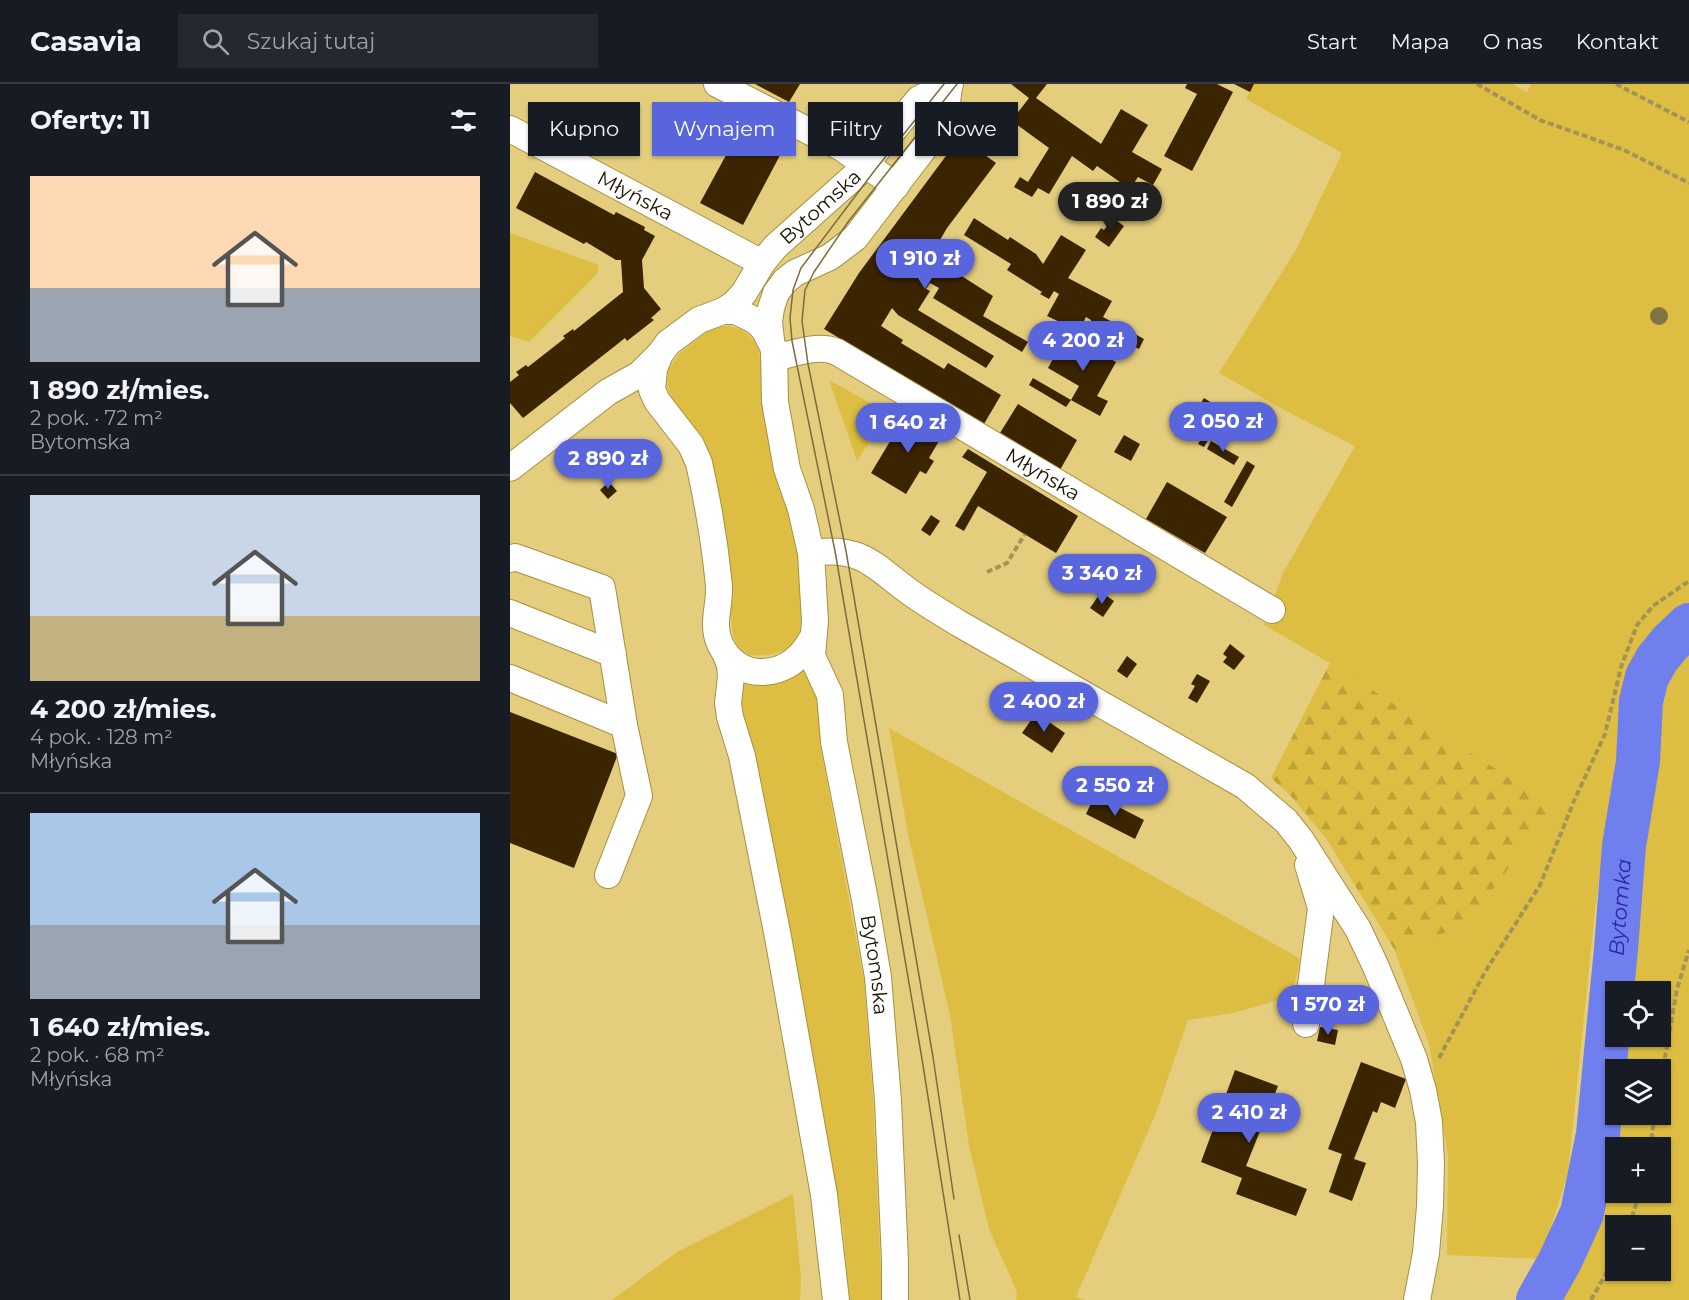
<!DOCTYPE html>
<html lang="pl">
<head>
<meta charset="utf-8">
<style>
	:root { --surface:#171b24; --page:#242831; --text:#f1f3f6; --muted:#9ea1a6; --line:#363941; --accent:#5865dc }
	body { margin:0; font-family:Montserrat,sans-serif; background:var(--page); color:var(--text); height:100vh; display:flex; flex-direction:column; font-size:22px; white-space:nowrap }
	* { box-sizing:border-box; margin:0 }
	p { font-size:20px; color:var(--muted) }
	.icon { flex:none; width:33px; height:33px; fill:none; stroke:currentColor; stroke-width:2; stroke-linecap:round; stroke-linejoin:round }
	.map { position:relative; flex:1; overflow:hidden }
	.panel { display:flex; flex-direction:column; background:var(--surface); width:510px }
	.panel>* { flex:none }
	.banner { position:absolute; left:18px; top:18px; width:570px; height:54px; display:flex; gap:12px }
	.fabs { position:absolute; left:1095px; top:897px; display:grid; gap:12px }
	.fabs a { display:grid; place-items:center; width:66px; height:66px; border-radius:0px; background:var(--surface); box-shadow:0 2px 4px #0004; font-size:30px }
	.price { position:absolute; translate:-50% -51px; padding:0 14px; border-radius:21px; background:var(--accent); color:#fff; font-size:20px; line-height:39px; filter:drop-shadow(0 2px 3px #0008) }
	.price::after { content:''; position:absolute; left:50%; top:36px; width:18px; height:14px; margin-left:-9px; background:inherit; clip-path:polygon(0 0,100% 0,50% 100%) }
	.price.selected { background:#222; color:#fff }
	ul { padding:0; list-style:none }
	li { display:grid; align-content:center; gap:12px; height:318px; padding:0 30px }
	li+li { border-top:2px solid var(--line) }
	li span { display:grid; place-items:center; height:186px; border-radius:0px; color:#555 }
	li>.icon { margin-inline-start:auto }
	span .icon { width:108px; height:108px; fill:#fffc; stroke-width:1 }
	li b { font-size:26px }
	h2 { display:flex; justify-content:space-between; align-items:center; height:72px; padding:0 30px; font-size:26px }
	.pill { padding:0 21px; border-radius:0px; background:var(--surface); box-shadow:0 2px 4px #0004; font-size:21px; line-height:54px }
	.pill.selected { background:var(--accent); color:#fff }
	header { display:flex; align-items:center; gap:36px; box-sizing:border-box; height:84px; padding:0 30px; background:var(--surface); border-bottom:2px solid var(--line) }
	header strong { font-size:28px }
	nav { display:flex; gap:33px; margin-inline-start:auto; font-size:21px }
	.search { width:420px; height:54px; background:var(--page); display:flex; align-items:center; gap:15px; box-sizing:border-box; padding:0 21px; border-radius:0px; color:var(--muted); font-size:22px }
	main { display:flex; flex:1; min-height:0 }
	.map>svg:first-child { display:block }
</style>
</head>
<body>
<header>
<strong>Casavia</strong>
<div class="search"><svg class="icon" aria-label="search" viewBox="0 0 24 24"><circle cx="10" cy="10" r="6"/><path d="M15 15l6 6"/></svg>Szukaj tutaj</div>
<nav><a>Start</a><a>Mapa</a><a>O nas</a><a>Kontakt</a></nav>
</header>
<main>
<section class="panel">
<h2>Oferty: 11<svg class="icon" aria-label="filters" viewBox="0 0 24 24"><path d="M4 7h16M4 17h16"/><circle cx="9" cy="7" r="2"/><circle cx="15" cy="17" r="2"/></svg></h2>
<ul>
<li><span style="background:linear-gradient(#ffd9b3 60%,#9aa5b1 0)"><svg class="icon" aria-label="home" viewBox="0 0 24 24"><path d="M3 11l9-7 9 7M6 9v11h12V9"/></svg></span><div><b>1 890 zł/mies.</b><p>2 pok. · 72 m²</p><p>Bytomska</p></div></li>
<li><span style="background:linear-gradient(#c9d6e8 65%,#c2b280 0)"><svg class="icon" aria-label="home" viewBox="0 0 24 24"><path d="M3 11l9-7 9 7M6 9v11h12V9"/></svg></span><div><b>4 200 zł/mies.</b><p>4 pok. · 128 m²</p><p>Młyńska</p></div></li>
<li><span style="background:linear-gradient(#a9c7e8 60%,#9aa5b1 0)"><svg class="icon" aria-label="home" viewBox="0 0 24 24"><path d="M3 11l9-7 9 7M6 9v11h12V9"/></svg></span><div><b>1 640 zł/mies.</b><p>2 pok. · 68 m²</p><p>Młyńska</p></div></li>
</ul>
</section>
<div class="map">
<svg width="1179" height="1216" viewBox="0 0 1179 1216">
	<defs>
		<pattern id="forest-firs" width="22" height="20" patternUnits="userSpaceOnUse" patternTransform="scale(1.5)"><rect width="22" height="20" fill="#ddbe42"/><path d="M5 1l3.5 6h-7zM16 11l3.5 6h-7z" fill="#bda238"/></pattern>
	</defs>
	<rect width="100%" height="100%" fill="#e4ce7e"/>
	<path fill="#ddbe42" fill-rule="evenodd" d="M744,0H1003L1017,8L1021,0H1179V529L1153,545L1122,596L1105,679L1085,827L1058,1089L1031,1175L937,1171L938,1071L919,960L884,865L956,842L1044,722L820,579L754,541L773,489L845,362L776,327L709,289L787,164L832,69L736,15Z
		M0,149L89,181L87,190L19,258L0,252Z
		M212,242C229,241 241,249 248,265C256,289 258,316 263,341C272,385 306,516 288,553C279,570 255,573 239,571L228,563L223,551L216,493L190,357L163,315L158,306L157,296L159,285L170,269L198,247Z
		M319,296L378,329L347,377Z
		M1179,567V1216H1046C1064,1180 1081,1143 1090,1103C1098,1070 1101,1035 1105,1002L1106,1030H1150V986L1108,985L1111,953L1150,952V908L1116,907L1146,622C1152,597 1159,585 1179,567ZM1106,1064H1150V1108H1106ZM1106,1142H1150V1186H1106Z
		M295,585L309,606L313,638L310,660L354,897L363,1015L372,1216H339L333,1145L305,983L245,669L227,622L234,595C249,600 263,605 278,596C285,593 288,587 295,585Z
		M379,644L789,874L788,887L780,913L723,929L678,936L646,1029L566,1213L574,1216H506L507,1208L479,1145L459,1062L440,931L399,755Z
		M283,1110L291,1194L290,1216H102L167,1168Z"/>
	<path fill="url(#forest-firs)" d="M820,579L1044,722L956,842L884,865L817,756L780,711L761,694Z"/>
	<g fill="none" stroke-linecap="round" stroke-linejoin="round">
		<path stroke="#6f7fee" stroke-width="44" id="s1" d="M1028,1216L1050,1177L1072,1129L1088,1050L1106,865L1114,762L1128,677L1131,617L1137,593L1147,575L1160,559L1179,541"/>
	</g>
	<path fill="#3b2400" d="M245,0H290L279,18Z
		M501,0H537L526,14L591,60L611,25L638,41L622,68L652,85L643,101L628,93L620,105L587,82L583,87L562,72L539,110L528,104L522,113L504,103L510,93L518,98L539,64L506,40L508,32L506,31L519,14Z
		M677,0H707L723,8L682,87L654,72L687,10L675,4Z
		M724,0H744L740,8Z
		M358,20L362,24L363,30L356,40L349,41L345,38V31L351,22Z
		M234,38L276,60L233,141L190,119Z
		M450,53L486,79L437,144L427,161L429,165L423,167L413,178L419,181L426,177L441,186H448L450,191L483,212L473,232L518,258L512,268L423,214L429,204L420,199L416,205L420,207L408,226L484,272L476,284L388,231L382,224L371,242L393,256L391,259L434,285L438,279L491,311L474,340L314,245L349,189Z
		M25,88L104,131L106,128L135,143L134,146L145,152L132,176L134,204L151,225L141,234L144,236L117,257L115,254L105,262L13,334L0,319V298L9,291L6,288L16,281L18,283L55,254L53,252L63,245L64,247L113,208L111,176H106L76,158L74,160L6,124Z
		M464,134L498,156L500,153L526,170L533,180L551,151L576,166L558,194L602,217L593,233L634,255L629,265L581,239V236L576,233L569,247L537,232L549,210L544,207L539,215L530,210L532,208L497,186L501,180L454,151Z
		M603,134L614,142L599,163L585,153L591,144L594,146Z
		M556,251L606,278L587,312L598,317L590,332L561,316L569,302L538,284Z
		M523,294L561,316L556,323L519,301Z
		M694,314L727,335L721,345L688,324Z
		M508,320L567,356L550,386L490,349Z
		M397,329L433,350L419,374L424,377L416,390L410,387L396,410L361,389Z
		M694,350L700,353L694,363L688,360Z
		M614,351L630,360L621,377L604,368Z
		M701,357L729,373L724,381L697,365Z
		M458,365L568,432L546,469L468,422L454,447L445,442L477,388L452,373Z
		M737,377L745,382L722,423L714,418Z
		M99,398L107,407L98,415L90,406Z
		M657,398L717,433L695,469L636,435Z
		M421,431L430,437L420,452L411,446Z
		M591,508L604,517L593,533L580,524Z
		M720,560L735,572L724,586L713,578L717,573L713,570Z
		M617,572L627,580L617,594L607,587Z
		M687,590L700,597L687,619L678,614L685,602L681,600Z
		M0,628L108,670L64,784L0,759Z
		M526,629L555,649L542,669L512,649Z
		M585,711L634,736L625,755L576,730Z
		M810,943L828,946L825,961L807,957Z
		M851,978L896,995L885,1024L871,1018L867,1029L863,1027L844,1075L856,1079L842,1117L819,1108L832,1070L818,1065Z
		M725,986L768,1002L736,1082L797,1105L786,1132L726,1110L732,1094L691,1078Z"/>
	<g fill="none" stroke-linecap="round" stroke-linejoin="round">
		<g stroke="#a69040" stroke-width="28">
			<g id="minor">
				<path d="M207,0L332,64L386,102"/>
				<path id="s2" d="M0,45L252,179"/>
				<path id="s3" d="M213,227L224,220L234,209L252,179L265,163L348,89L409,15L440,0"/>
				<path d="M261,256L259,238L261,224L266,209L275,197L285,189L320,173L345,154L435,37L439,1"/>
				<path id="s4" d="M265,274C285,269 308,260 327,268L762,526"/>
				<path d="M0,384L98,308L130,290L149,271"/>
				<path d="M301,469C354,461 365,484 404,511C418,521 434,530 448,539L735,702L776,737L791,756L848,845L866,883L904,975L913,1006L919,1038L921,1080L920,1122L916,1169L907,1216"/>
				<path d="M0,475L5,473L92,504L114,641"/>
				<path d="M0,529L103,570"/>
				<path id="s5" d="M303,553C292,573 277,587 253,588C234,589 218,577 210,560C201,540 210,522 209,502C205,461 198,419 189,379L181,361L147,317L142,306L144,285L150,270L158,259L189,236L213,227H226L246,237L254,245L264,265L265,318L277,385L291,425L301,469L305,537L302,572L320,611L324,658L355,816L368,893L378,1017L385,1177V1216"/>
				<path d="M216,571L220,581L221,593L218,619L220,633L232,672L268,853L314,1111L326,1216"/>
				<path d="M0,594L114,641L129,712L98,791"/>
				<path d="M796,940L811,824L798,781"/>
			</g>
		</g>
		<path stroke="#a49356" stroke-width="4" stroke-dasharray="6 3" stroke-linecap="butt" d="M967,0L1030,36L1114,66L1179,99
			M1106,0L1179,38
			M477,488L497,479L515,450
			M929,974L975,888L1030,801L1064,717L1095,650L1111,583L1127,541L1143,522L1179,497
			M1150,1001L1167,905L1179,866
			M1140,1064L1145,1030
			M1119,1142L1130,1108
			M1081,1216L1106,1172"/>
		<use href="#minor" stroke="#fff" stroke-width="26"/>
		<path stroke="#7c6d3d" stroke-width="1.5" d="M434,0L365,86L291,184L283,206L280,234L282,257L325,467L412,975L450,1216
			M444,1115L423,973L336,467L298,280L292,237L295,206L304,188L338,138L447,0
			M449,1151L460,1216"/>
	</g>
	<circle fill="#817343" cx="1149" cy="232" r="9"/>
	<g text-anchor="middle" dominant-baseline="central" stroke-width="6" stroke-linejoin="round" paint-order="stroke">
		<g font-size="20" fill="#1b1400" stroke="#e4ce7e">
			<text stroke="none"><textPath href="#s2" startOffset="142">Młyńska</textPath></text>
			<text stroke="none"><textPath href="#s3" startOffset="144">Bytomska</textPath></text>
			<text stroke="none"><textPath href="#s4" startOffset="303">Młyńska</textPath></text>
			<text stroke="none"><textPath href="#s5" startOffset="1202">Bytomska</textPath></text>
		</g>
		<g font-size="21" font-style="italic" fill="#2d26a7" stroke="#e4ce7e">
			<text stroke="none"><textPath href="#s1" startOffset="406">Bytomka</textPath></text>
		</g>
	</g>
</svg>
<div class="fabs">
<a><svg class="icon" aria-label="locate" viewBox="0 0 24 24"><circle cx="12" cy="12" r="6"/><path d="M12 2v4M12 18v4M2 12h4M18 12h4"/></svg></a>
<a><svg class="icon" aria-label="layers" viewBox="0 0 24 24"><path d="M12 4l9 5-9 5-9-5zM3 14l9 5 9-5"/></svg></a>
<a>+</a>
<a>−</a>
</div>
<b class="price selected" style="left:600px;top:149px">1 890 zł</b>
<b class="price" style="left:415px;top:206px">1 910 zł</b>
<b class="price" style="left:573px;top:288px">4 200 zł</b>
<b class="price" style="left:713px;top:369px">2 050 zł</b>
<b class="price" style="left:398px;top:370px">1 640 zł</b>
<b class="price" style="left:98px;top:406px">2 890 zł</b>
<b class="price" style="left:592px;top:521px">3 340 zł</b>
<b class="price" style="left:534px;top:649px">2 400 zł</b>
<b class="price" style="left:605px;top:733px">2 550 zł</b>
<b class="price" style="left:818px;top:952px">1 570 zł</b>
<b class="price" style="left:739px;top:1060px">2 410 zł</b>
<div class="banner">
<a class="pill">Kupno</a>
<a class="pill selected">Wynajem</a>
<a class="pill">Filtry</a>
<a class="pill">Nowe</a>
</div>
</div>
</main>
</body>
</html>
